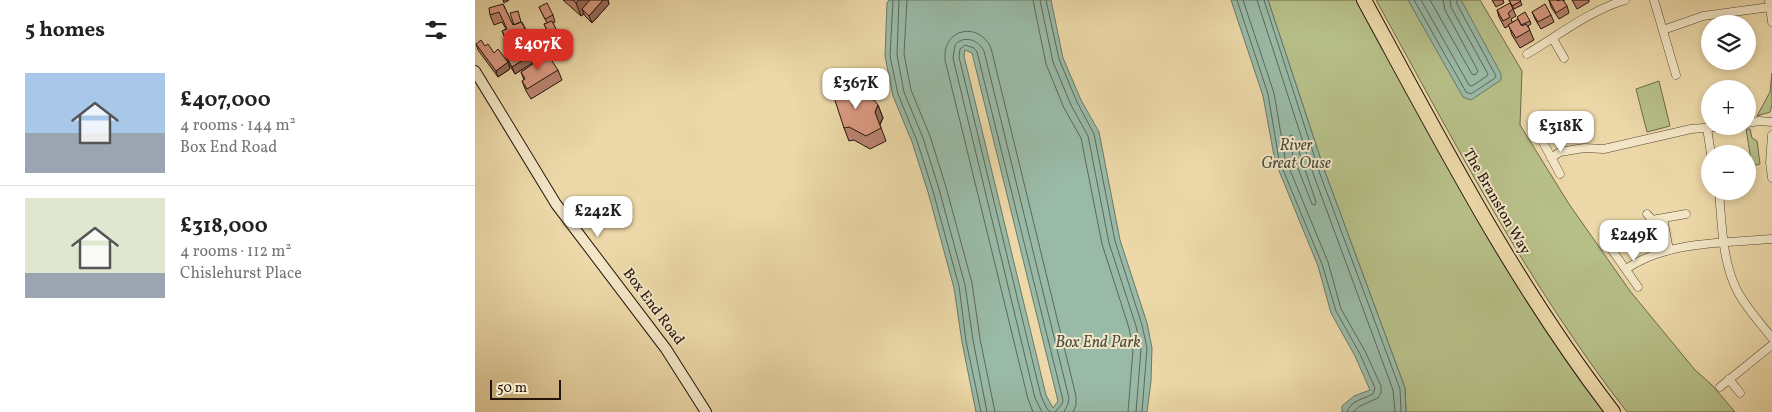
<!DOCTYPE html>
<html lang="en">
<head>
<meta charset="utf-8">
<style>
	:root { --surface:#fff; --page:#f2f2f2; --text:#222; --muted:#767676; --line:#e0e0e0; --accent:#d93025 }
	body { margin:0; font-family:Vollkorn,serif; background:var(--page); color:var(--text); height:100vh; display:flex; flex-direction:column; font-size:19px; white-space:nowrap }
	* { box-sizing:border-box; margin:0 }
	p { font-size:16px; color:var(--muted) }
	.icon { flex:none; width:28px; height:28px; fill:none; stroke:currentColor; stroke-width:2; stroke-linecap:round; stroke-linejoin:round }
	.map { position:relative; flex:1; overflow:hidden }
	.sheet { display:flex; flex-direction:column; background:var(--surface); width:475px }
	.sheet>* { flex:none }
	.tools { position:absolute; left:1226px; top:15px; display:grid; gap:10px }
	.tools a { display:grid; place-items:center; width:55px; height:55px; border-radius:50%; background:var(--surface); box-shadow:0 2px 8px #0003; font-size:25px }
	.scale { position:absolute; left:15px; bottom:12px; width:71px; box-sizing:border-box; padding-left:5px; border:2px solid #23140c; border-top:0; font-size:14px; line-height:18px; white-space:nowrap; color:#23140c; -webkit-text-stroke:4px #f3e6c6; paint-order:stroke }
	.price { position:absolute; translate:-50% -42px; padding:0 11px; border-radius:10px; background:#fff; color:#222; font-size:16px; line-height:32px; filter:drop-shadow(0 1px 2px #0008) }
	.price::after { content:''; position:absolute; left:50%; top:30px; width:15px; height:11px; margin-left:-8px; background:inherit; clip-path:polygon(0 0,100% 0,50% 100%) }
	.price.on { background:var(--accent); color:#fff }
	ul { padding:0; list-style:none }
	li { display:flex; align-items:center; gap:15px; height:125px; padding:0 25px }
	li+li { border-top:1px solid var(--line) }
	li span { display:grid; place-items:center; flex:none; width:140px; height:100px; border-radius:0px; color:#555 }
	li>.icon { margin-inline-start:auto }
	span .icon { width:60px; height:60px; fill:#fffc; stroke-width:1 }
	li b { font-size:21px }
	h2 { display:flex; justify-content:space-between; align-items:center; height:60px; padding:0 25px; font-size:21px }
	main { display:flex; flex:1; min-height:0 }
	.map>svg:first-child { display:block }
</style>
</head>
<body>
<main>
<section class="sheet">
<h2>5 homes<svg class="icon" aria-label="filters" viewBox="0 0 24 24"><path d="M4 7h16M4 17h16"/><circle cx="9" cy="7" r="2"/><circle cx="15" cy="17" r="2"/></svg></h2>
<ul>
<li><span style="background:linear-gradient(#a9c7e8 60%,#9aa5b1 0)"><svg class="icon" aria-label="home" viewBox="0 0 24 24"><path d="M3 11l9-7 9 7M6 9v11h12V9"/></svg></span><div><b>£407,000</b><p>4 rooms · 144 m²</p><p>Box End Road</p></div></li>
<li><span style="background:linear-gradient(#dfe7d0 75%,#9aa5b1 0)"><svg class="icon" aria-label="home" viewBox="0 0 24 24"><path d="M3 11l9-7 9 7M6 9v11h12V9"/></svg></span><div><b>£318,000</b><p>4 rooms · 112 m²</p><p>Chislehurst Place</p></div></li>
</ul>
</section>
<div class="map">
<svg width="1297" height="412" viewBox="0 0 1297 412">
	<rect width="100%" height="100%" fill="#ecd8a8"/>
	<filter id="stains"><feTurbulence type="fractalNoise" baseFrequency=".004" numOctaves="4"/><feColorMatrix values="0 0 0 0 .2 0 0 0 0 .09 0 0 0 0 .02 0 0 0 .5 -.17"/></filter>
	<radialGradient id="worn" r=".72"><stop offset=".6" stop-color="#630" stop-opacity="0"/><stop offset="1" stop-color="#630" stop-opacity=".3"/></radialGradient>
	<path fill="#b7bf88" stroke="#6d6a4a" d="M793,0H883L1133,412H931L930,388L850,172Z
		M901,0H1005L1047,71L1045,125L1094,204L1155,291L1220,370L1237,385L1260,412H1152C1053,285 979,141 901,0Z
		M1297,73V105L1295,112L1282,116L1295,92Z
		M1184,81L1195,126L1172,132L1161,89Z
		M1271,129H1275L1277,138L1282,141L1285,164L1277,166Z"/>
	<path fill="#99baa7" stroke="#6a7869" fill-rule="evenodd" d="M414,0H576L588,58L606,100L624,132L645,240L672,323L677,348L676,381L672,412H501L487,342L479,288L453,192L437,142L418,96L410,56L412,3ZM490,50L497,53L583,401L578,408L571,395L489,56Z
		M756,0H793L850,172L930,388L931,412H867V406L879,396L895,390L880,356L856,313L843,266L800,161L788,96Z
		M933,0H986L1026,74V80L996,100L988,97Z"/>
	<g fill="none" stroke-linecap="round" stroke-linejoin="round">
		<path stroke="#5e675a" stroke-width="1" d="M418,0L415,56L423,94L442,141L458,191L484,286L491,341L506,412
			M424,0L422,55L429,92L448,138L464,189L490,285L498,340L512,412
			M432,0L429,54L436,90L455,136L471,187L497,283L505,339L520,412
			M558,0L571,64L589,108L606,138L627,244L654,328L658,350L653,412
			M565,0L578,62L596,105L613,136L634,243L661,326L666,349L661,412
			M571,0L584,59L602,102L619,134L640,241L667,325L672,348L667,412
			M762,0L793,94L804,160L847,264L861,311L885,354L900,388L898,394C888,399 875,401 872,412
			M768,0L799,93L810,158L853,262L866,309L890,351L906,386V393L903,398L885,406L878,412
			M782,0L839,176L918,390L920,412
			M789,0L845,174L925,389L926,412
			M939,0L991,92L996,94L1020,78L1021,76L982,4V0
			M946,0L994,85L997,86L1012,76L1013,74L976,7L975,0
			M955,0L997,74L1000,75L1003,71L970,10L968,0
			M816,135L819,137L841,202L840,205L837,204L818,156L814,137Z
			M558,412L553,399L470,60C467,28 504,21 516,48L601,396V405L598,412
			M567,412L560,398L478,58L480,45C488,35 503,39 509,51L594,398L593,404L589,412
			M576,412L572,409L566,396L484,57L485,49L490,45L499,48L502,52L588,400L587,404L580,412"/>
		<g stroke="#554533" stroke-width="9">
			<path id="street" d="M1179,0L1201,75
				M1294,0L1297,22
				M1188,30L1228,16L1295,7
				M1078,39L1089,58
				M1052,54C1084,35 1114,11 1150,0
				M1272,123L1284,121L1297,122
				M1232,128L1236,154
				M1297,135L1295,163L1297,178
				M1068,142L1085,174
				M1076,158L1085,152L1109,148L1129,149L1216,129L1254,126
				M1244,191C1247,225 1247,264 1264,294C1273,310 1286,324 1297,338
				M1172,214L1177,220L1211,214
				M1188,218L1194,250
				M1137,250L1163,287
				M1151,269C1192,241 1248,243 1297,239
				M1254,379L1265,393
				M1245,387L1297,345"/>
		</g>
		<g stroke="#23140c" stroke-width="12">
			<path id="secondary" d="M0,71L81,204L191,349L231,412"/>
		</g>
		<g stroke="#23140c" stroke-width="16">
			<path id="highway" d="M889,0C966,141 1040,285 1138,412"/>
		</g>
		<use href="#street" stroke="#f3e6c6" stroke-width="8"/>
		<use href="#secondary" stroke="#f3e6c6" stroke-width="10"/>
		<use href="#highway" stroke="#ecd8a8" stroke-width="14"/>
	</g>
	<path fill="#bb8470" stroke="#23140c" d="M28,0H34L29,3Z
		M88,0H133L134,4L117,23L110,16L109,14L106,16Z
		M1017,0H1028L1029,3L1021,7Z
		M1034,0H1045L1047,5L1039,9Z
		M1074,0L1083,1L1085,0H1090L1088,1L1092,6L1094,13L1084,19L1076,7Z
		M1097,0H1114V2L1102,9Z
		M28,4L38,25L47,22L50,28L54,38L53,39L58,51L55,53L59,62L40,74L32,61L30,54L35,50L31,41L27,31L31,29L27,22L19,25L15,15Z
		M64,7L78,15L80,22L78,23L85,40L78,43L69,24L72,23Z
		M1038,9L1041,16L1036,19L1037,22L1055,21L1056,24L1053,26L1059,40L1045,48L1037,35L1034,26L1030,28L1024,17L1022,10Z
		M1057,12L1076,15L1079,22L1066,29L1060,19Z
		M69,41L70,45L60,51L56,43Z
		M1,44L10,46L19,53L35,69L23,77L3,50Z
		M58,57L69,61L83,70L87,80L56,99L51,91L47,81L49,80L46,72L60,63Z
		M370,79L378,105H403L408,118L405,125L411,141L395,149L379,140L374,141L369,128Z"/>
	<path fill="#996c5b" stroke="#23140c" d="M104,0H121L107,9L109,14L106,16L101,3Z
		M128,0H133L134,4L117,23L114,16Z
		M56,44L58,51L36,65L33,59Z
		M56,55L59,62L40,74L37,67Z
		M33,62L35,69L23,77L21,71Z
		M370,79L375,93L382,119L378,106Z
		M403,105L408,118L404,125L400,112Z"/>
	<path fill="#da9a82" stroke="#23140c" d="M98,0H104L101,3Z
		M115,0H128L114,16L107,9Z
		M1034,0H1045L1046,1L1037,6Z
		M1074,0H1082L1083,1L1085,0H1088L1092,6L1081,13Z
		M72,3L78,15L70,19L64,7Z
		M1035,3L1038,9L1033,13L1035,17L1028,21L1022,10Z
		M28,4L38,25L46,22L50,28L32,39L27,31L32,29L24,12L15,15L14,8Z
		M1070,4L1076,15L1063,22L1057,12Z
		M43,11L46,22L39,25L35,13Z
		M1050,12L1055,21L1046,25L1042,17Z
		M1043,19L1047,26L1051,24L1055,30L1041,38L1033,25Z
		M77,21L83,33L75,37L69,24Z
		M66,37L69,41L58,48L56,43Z
		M52,39L56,44L33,59L30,54Z
		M6,40L10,46L13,44L19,53L23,49L33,62L21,71L1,44Z
		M52,48L56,55L37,67L33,60Z
		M65,54L69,61L75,58L83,70L52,89L47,81L50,79L46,72L61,62L58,57Z
		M370,79L378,106L383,97L399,100L403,105L400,112L406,128L391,136L374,127L369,128L355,85Z"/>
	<g text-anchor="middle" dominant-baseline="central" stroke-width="4" stroke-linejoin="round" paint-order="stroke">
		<g font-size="15" fill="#23140c" stroke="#f3e6c6">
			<text transform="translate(1021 202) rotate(60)">The Branston Way</text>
			<text transform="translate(178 307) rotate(53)">Box End Road</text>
		</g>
		<g font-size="16" font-style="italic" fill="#4c4e42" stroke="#f3e6c6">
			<text x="821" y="146">River<tspan x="821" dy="18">Great Ouse</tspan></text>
			<text x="623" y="343">Box End Park</text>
		</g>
	</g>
	<rect width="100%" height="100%" filter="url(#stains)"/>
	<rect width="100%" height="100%" fill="url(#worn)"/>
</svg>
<div class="tools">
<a><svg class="icon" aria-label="layers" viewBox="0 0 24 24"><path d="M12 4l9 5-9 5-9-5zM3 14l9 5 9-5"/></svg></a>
<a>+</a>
<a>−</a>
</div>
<div class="scale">50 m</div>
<b class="price on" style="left:63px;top:71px">£407K</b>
<b class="price" style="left:381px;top:110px">£367K</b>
<b class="price" style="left:1086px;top:153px">£318K</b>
<b class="price" style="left:123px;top:238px">£242K</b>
<b class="price" style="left:1159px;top:262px">£249K</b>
</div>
</main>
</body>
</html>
